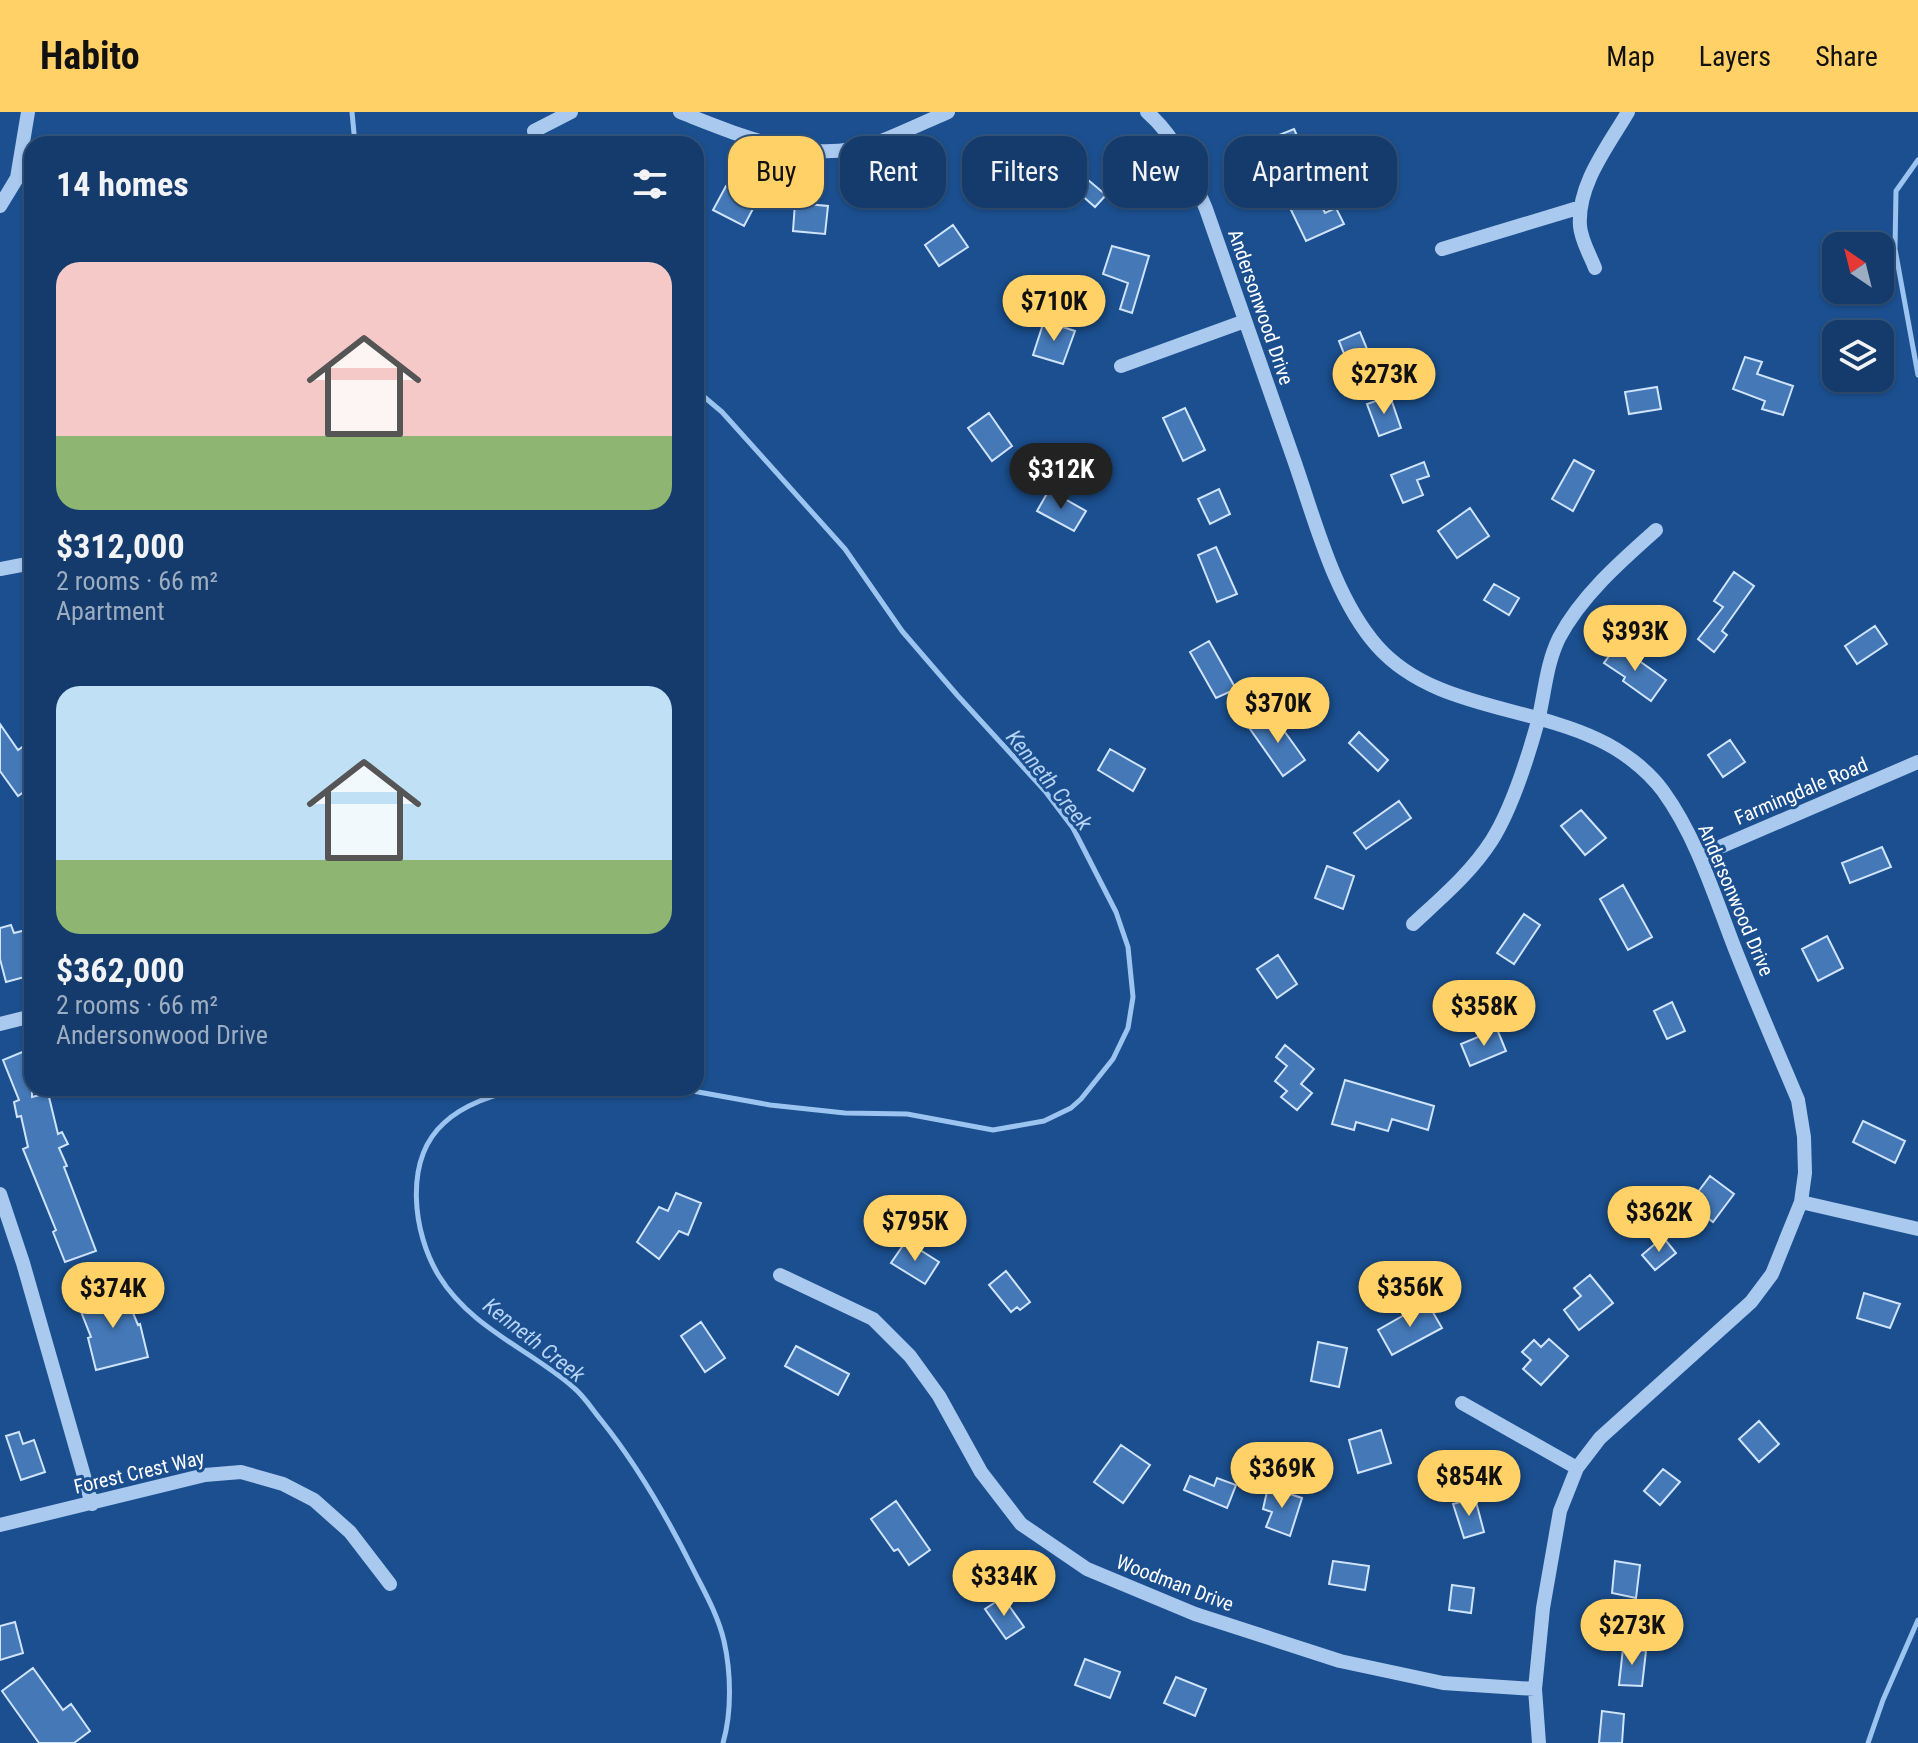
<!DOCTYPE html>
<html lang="en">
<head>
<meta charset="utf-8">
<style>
	:root { --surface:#143b6b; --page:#214673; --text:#f1f3f6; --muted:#9dadc1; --line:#33557e; --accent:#ffd166 }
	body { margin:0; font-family:"Roboto Condensed",sans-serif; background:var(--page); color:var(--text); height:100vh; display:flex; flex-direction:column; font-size:30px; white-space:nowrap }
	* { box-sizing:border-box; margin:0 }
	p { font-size:26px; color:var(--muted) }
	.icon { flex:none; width:44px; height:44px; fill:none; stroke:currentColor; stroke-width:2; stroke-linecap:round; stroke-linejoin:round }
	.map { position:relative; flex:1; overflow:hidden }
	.side { position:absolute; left:24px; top:24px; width:680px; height:960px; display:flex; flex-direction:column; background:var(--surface); border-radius:24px; box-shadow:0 2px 6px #0004,0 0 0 2px var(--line) }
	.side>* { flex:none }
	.guide { position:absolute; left:728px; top:24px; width:760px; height:72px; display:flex; gap:16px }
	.needle { width:52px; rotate:325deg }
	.controls { position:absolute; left:1822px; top:120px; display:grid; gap:16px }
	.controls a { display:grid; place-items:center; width:72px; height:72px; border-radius:16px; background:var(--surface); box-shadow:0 2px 6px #0004,0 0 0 2px var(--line); font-size:40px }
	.price { position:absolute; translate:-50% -68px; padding:0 18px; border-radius:28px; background:var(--accent); color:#111; font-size:26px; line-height:52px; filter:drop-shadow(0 2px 4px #0008) }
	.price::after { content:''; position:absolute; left:50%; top:48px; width:24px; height:18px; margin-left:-12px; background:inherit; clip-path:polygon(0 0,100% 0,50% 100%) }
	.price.active { background:#222; color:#fff }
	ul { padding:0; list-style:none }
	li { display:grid; align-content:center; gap:16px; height:424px; padding:0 32px }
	li span { display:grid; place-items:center; height:248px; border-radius:24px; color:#555 }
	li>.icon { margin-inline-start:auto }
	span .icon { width:144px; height:144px; fill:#fffc; stroke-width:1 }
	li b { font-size:34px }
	h2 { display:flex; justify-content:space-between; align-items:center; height:96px; padding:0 32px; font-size:34px }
	.pill { padding:0 28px; border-radius:24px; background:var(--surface); box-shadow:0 2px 6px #0004,0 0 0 2px var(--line); font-size:28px; line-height:72px }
	.pill.active { background:var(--accent); color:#111 }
	header { display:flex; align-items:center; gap:48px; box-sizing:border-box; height:112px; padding:0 40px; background:var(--accent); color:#111 }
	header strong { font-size:38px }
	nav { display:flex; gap:44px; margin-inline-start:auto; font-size:28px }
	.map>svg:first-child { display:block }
</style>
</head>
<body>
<header>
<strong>Habito</strong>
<nav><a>Map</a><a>Layers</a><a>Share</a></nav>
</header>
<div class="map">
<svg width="1918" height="1631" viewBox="0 0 1918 1631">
	<rect width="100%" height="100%" fill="#1b4f8f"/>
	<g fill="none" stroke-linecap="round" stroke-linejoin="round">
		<path stroke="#9cc4f0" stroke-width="5" d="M352,0L355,32
			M1918,48L1896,79L1895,137L1918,263
			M520,976C494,983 464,992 444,1011C403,1048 413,1122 439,1164C471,1216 529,1237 573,1275C584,1284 592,1297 601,1308C638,1354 666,1403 693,1457C704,1479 718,1503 724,1529C731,1560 732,1600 723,1631
			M676,976L770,993L845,1001L907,1002L993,1018L1044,1009L1071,996L1081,987L1113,947L1128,916L1133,885L1128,835L1116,800L1073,716L1045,679L958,584L902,519L845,437L722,300L696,278
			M1868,1631L1883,1588L1918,1508"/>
	</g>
	<path fill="#4478b7" stroke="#cfe3fa" stroke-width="2" d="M1294,17L1310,53L1289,61L1274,25Z
		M1024,60L1032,84L998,95L990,72Z
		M1081,62L1106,83L1095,95L1071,74Z
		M726,74L756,91L744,114L713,98Z
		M1318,86L1325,101L1336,96L1344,112L1306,129L1291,98Z
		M795,91L828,94L825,122L793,119Z
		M953,113L968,135L939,154L925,133Z
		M1112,134L1149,144L1132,201L1120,197L1128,171L1103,162Z
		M1044,209L1075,219L1063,252L1033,243Z
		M1360,220L1374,254L1352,262L1339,229Z
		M1745,245L1762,250L1757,262L1793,274L1783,303L1762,297L1765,289L1733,277Z
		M1657,275L1661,297L1629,302L1625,280Z
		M1390,284L1401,316L1379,324L1367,292Z
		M1185,296L1205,338L1183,349L1163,306Z
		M989,301L1012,334L992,349L968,316Z
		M1574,348L1594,359L1573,399L1552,387Z
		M1424,350L1429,364L1417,368L1423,383L1403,391L1391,363Z
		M1219,377L1230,402L1210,412L1198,387Z
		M1049,378L1086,399L1074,419L1037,399Z
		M1470,396L1489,424L1457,446L1438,419Z
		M1216,435L1237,482L1217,490L1198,443Z
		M1734,460L1754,474L1722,519L1727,523L1714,540L1698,527L1723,495L1714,489Z
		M1494,472L1519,486L1509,503L1484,488Z
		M1875,514L1887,532L1857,552L1845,534Z
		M1209,529L1236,577L1216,586L1190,540Z
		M1617,533L1666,568L1651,589L1623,569L1625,565L1604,551Z
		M1272,602L1305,648L1283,664L1250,617Z
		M0,612L18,638L32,628V674L18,684L0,659Z
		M1359,620L1388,648L1378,659L1349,631Z
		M1730,628L1745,650L1723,665L1708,643Z
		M1110,637L1145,657L1133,679L1098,658Z
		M1399,689L1411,706L1366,737L1354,721Z
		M1581,698L1606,726L1585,743L1561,714Z
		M1882,735L1891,755L1850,771L1842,751Z
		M1327,754L1354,764L1343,797L1315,786Z
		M1623,773L1652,825L1628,838L1600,787Z
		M1524,802L1540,813L1514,852L1497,841Z
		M11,813L14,821L26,818L32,839V863L6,870L0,847V816Z
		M1827,824L1843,856L1818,869L1802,837Z
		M1278,843L1297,872L1277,886L1257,857Z
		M1672,890L1685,919L1667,927L1654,899Z
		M1497,917L1506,939L1470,954L1461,932Z
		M1285,933L1314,957L1301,972L1312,981L1297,998L1281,985L1287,979L1275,969L1287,954L1276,945Z
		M32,936V985L48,981L58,1022L62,1020L68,1032L59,1036L67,1054L64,1055L96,1139L65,1150L53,1120L56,1118L23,1037L28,1035L21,1004L17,1005L14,990L19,988L3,948Z
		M1345,968L1434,994L1428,1018L1392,1007L1388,1019L1356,1010L1354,1018L1332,1012Z
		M1863,1009L1905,1029L1895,1051L1853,1030Z
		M1710,1064L1734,1082L1713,1110L1698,1099L1704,1091L1695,1084Z
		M676,1081L701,1091L688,1123L679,1119L659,1147L637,1130L659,1095L668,1099Z
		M1663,1125L1676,1141L1655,1158L1642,1143Z
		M906,1129L939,1150L925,1172L891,1151Z
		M1006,1159L1030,1190L1020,1198L1017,1195L1011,1200L989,1173Z
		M1590,1163L1613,1191L1579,1218L1564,1198L1581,1184L1574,1176Z
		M122,1174L138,1213L140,1212L148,1245L96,1258L88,1226L91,1225L78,1192Z
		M1864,1181L1900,1192L1890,1216L1857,1206Z
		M1427,1190L1442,1216L1392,1243L1378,1218Z
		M701,1210L725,1246L705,1260L681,1224Z
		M1549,1227L1568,1244L1541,1273L1523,1257L1531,1248L1522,1240L1534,1228L1541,1235Z
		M1318,1230L1347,1236L1339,1275L1311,1269Z
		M796,1234L849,1262L838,1283L785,1254Z
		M1759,1309L1779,1332L1759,1350L1739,1327Z
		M1381,1318L1391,1351L1358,1361L1349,1328Z
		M19,1320L23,1332L34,1328L45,1360L21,1368L6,1324Z
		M1121,1333L1150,1353L1123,1391L1094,1370Z
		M1663,1357L1680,1370L1660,1393L1644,1379Z
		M1190,1364L1214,1374L1217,1366L1236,1373L1227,1396L1184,1378Z
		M1268,1375L1302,1386L1290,1424L1266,1415L1272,1400L1263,1397Z
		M1475,1386L1484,1420L1464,1426L1453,1392Z
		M896,1389L930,1438L909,1453L898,1437L894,1439L871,1407Z
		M1333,1449L1369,1454L1365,1478L1329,1472Z
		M1615,1449L1640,1453L1636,1486L1612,1481Z
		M1452,1473L1474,1476L1471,1501L1449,1498Z
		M1003,1485L1024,1515L1006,1527L985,1497Z
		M15,1510L23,1541L0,1548V1514Z
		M1623,1536L1646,1539L1642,1574L1619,1573Z
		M1085,1547L1120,1560L1110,1586L1075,1573Z
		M33,1556L63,1598L71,1592L90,1619L74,1631H39L2,1579Z
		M1176,1565L1206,1577L1195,1604L1164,1591Z
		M1602,1599L1624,1602L1622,1631H1599Z"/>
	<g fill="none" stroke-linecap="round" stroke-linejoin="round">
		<path stroke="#a9c9ee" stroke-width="14" d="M680,0C744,25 811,55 879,30C902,21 925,10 948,0
			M1147,0C1177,26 1191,61 1206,97C1235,181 1265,264 1294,348C1315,408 1334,485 1377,534C1432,596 1525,593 1597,627C1621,638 1647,657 1663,679C1697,726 1714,783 1735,837C1755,888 1777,938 1798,988L1804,1025L1805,1061L1801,1090L1772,1162L1751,1190L1600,1326L1577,1356L1560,1399L1543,1496L1535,1577L1539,1631
			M534,19L571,0
			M0,94L17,66L28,0
			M1442,137L1581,95
			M1595,156C1590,143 1581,128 1580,114C1577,73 1608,34 1628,0
			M1121,254L1245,209
			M0,457L32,451
			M1699,744L1918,650
			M1413,812C1441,786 1471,761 1492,728C1512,696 1528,645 1538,609C1545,580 1546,553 1559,526C1581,484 1621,449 1656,418
			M0,912L32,904
			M0,1082L23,1151L92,1392
			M1801,1090L1918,1117
			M780,1163L873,1207L910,1244L939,1284L981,1360L1021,1412L1087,1457L1195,1502L1340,1549L1443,1571L1535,1577
			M1462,1291L1577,1356
			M0,1413L205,1363L241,1360L283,1372L314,1388L350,1420L390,1472"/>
	</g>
	<g text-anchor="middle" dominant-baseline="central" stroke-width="6" stroke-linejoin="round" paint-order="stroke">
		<g font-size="20" fill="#fff" stroke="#1b4f8f">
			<text transform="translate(1261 195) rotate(71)">Andersonwood Drive</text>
			<text transform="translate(1801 679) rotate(-23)">Farmingdale Road</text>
			<text transform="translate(1736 788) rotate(67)">Andersonwood Drive</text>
			<text transform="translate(139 1360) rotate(-13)">Forest Crest Way</text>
			<text transform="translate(1175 1471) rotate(21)">Woodman Drive</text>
		</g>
		<g font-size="22" font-style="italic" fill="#b5d3f5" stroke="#1b4f8f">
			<text transform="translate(1049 668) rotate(51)">Kenneth Creek</text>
			<text transform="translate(534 1228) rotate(38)">Kenneth Creek</text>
		</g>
	</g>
</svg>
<div class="controls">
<a><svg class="needle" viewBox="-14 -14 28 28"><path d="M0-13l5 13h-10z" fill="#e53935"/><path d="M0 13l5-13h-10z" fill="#9dadc1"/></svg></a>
<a><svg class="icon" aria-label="layers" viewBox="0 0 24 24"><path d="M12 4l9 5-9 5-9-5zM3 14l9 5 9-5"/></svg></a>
</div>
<b class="price" style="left:1054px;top:231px">$710K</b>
<b class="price" style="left:1384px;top:304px">$273K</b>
<b class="price active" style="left:1061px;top:399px">$312K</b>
<b class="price" style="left:1635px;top:561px">$393K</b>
<b class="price" style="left:1278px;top:633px">$370K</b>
<b class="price" style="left:1484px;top:936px">$358K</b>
<b class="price" style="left:1659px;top:1142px">$362K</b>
<b class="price" style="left:915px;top:1151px">$795K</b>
<b class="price" style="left:1410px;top:1217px">$356K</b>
<b class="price" style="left:113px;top:1218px">$374K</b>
<b class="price" style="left:1282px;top:1398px">$369K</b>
<b class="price" style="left:1469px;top:1406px">$854K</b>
<b class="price" style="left:1004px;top:1506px">$334K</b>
<b class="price" style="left:1632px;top:1555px">$273K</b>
<div class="guide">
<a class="pill active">Buy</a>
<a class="pill">Rent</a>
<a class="pill">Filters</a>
<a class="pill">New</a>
<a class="pill">Apartment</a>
</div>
<section class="side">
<h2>14 homes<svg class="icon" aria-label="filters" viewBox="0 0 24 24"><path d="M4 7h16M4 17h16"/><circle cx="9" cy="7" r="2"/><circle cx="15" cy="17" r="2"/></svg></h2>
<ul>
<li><span style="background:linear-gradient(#f6c9c9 70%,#8fb573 0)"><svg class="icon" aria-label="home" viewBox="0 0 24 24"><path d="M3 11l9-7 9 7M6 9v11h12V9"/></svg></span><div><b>$312,000</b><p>2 rooms · 66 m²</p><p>Apartment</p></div></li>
<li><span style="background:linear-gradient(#bfe0f5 70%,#8fb573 0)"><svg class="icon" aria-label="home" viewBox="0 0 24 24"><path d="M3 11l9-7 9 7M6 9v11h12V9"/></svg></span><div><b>$362,000</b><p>2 rooms · 66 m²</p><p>Andersonwood Drive</p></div></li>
</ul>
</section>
</div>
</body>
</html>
